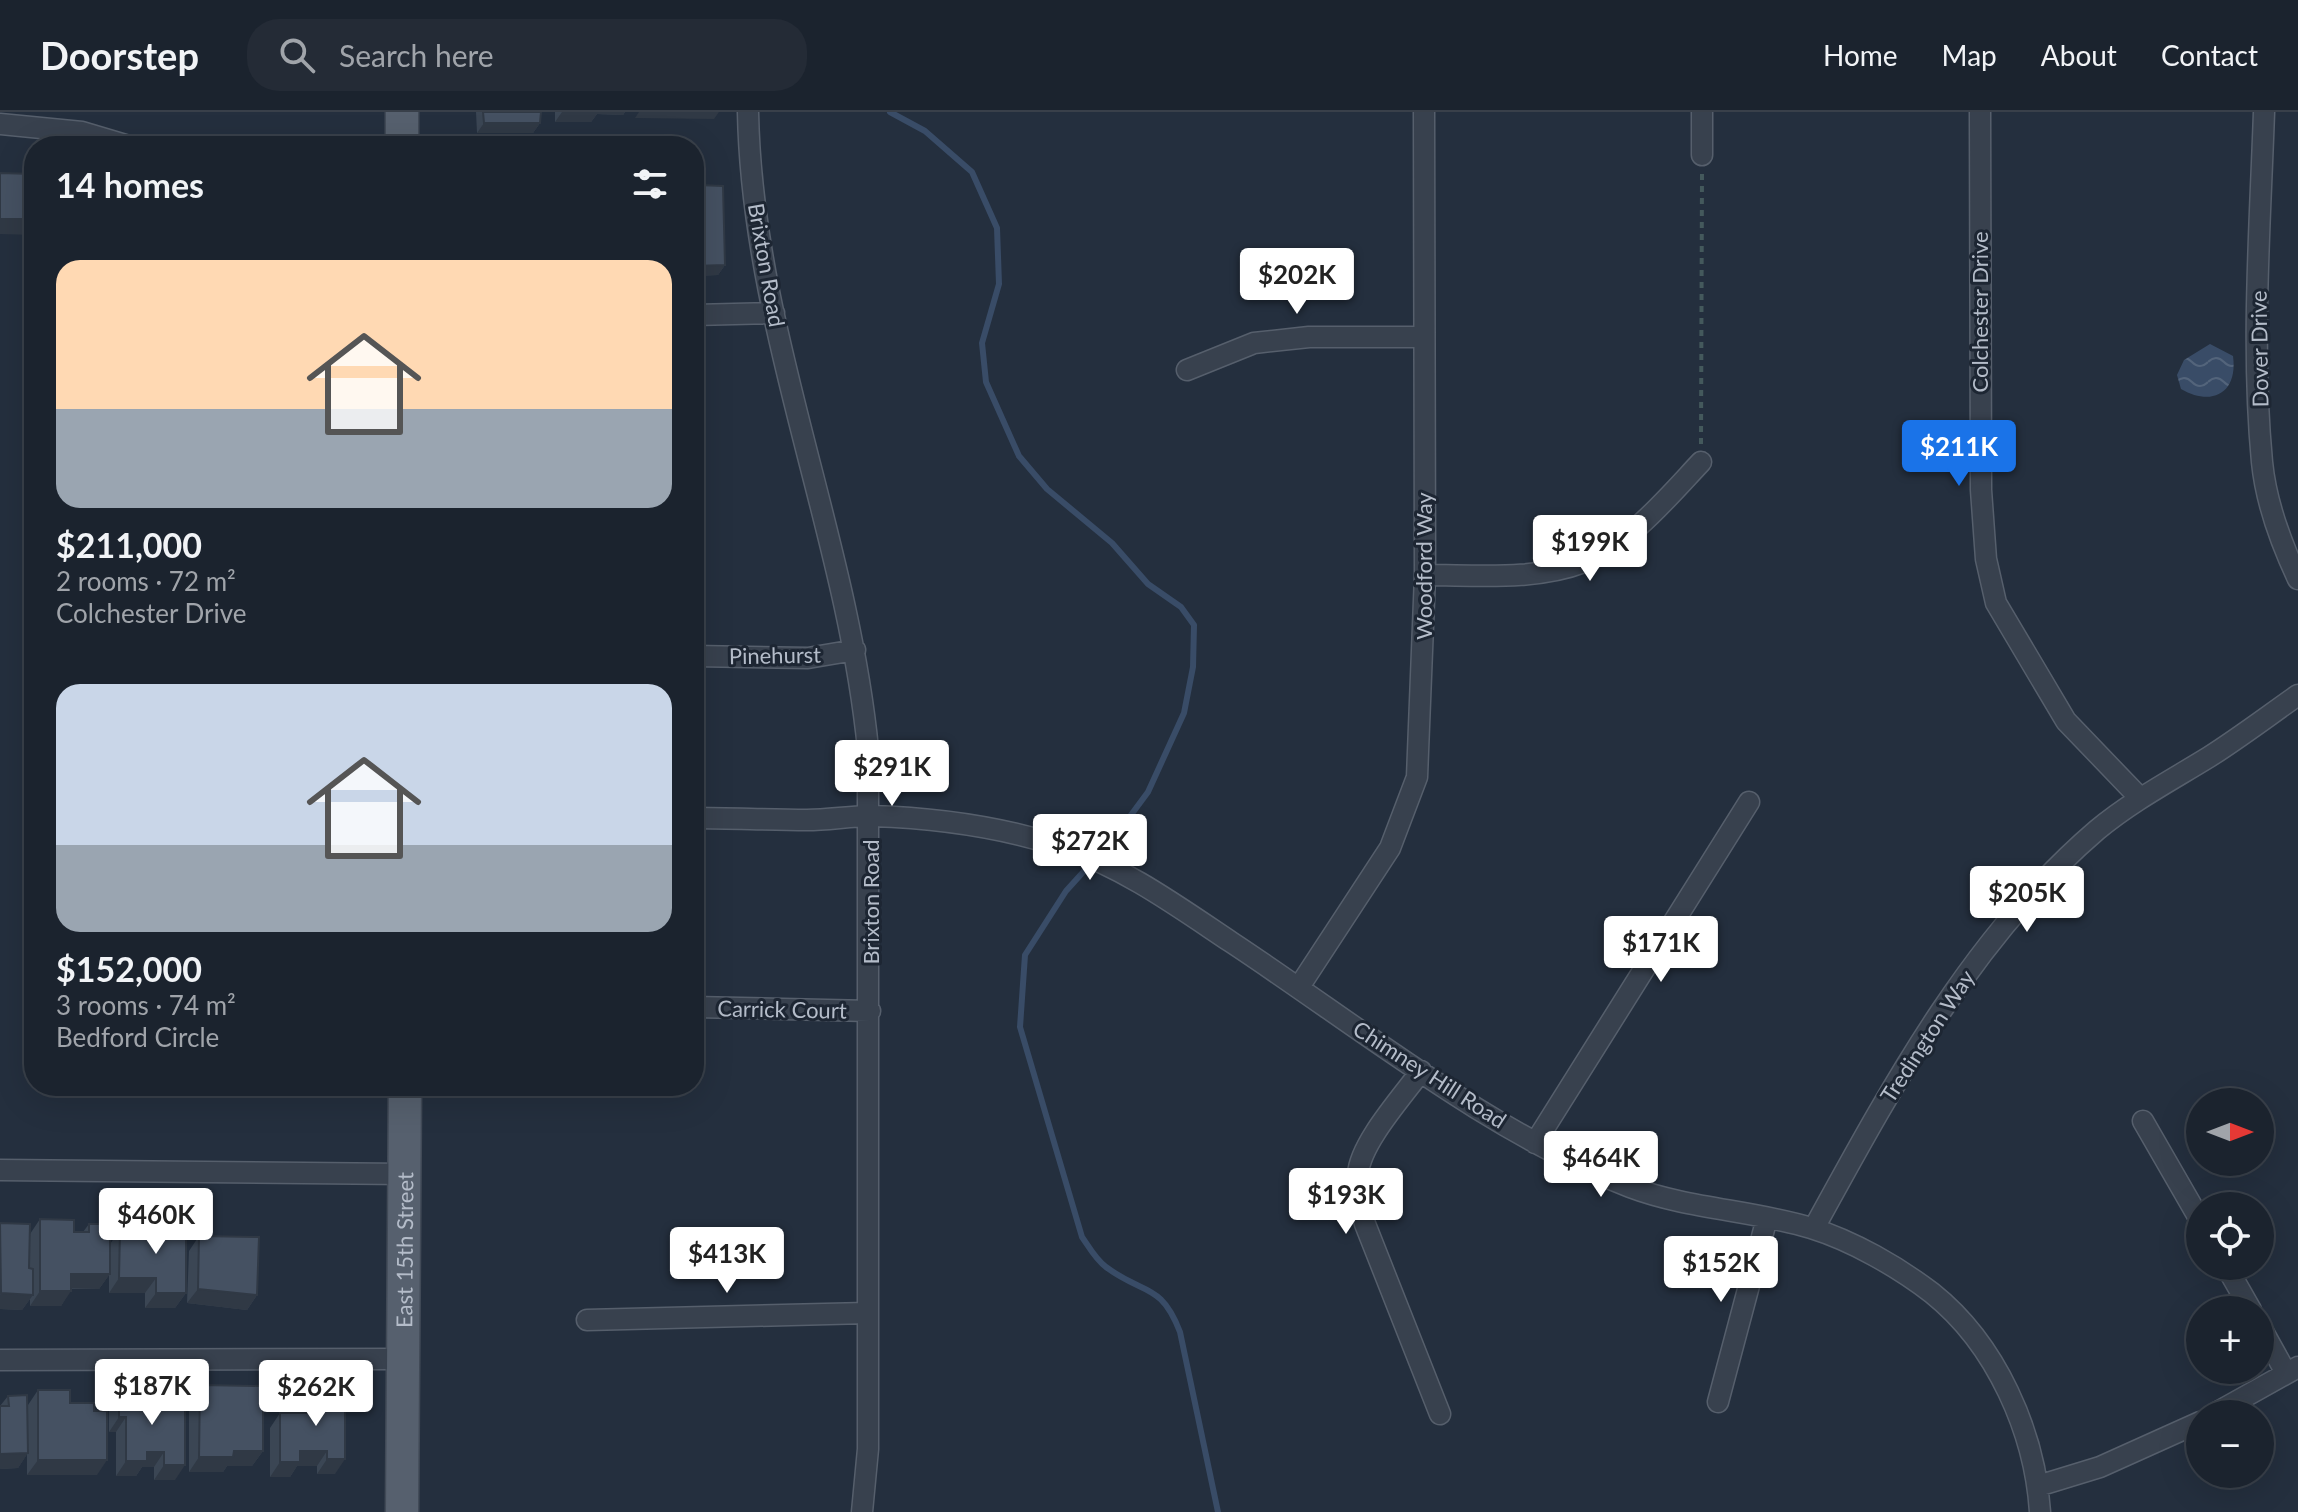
<!DOCTYPE html>
<html lang="en">
<head>
<meta charset="utf-8">
<style>
	:root { --surface:#1b232e; --page:#242b36; --text:#f1f3f6; --muted:#a0a4aa; --line:#39404a; --accent:#1a73e8 }
	body { margin:0; font-family:Lato,sans-serif; background:var(--page); color:var(--text); height:100vh; display:flex; flex-direction:column; font-size:30px; white-space:nowrap }
	* { box-sizing:border-box; margin:0 }
	p { font-size:26px; color:var(--muted) }
	.icon { flex:none; width:44px; height:44px; fill:none; stroke:currentColor; stroke-width:2; stroke-linecap:round; stroke-linejoin:round }
	.map { position:relative; flex:1; overflow:hidden }
	.details { position:absolute; left:24px; top:24px; width:680px; height:960px; display:flex; flex-direction:column; background:var(--surface); border-radius:32px; box-shadow:0 8px 32px #0002,0 0 0 2px var(--line) }
	.details>* { flex:none }
	.needle { width:52px; rotate:90deg }
	.tools { position:absolute; left:2186px; top:976px; display:grid; gap:16px }
	.tools a { display:grid; place-items:center; width:88px; height:88px; border-radius:50%; background:var(--surface); box-shadow:0 8px 32px #0002,0 0 0 2px var(--line); font-size:40px }
	.price { position:absolute; translate:-50% -68px; padding:0 18px; border-radius:8px; background:#fff; color:#222; font-size:26px; line-height:52px; filter:drop-shadow(0 2px 4px #0008) }
	.price::after { content:''; position:absolute; left:50%; top:48px; width:24px; height:18px; margin-left:-12px; background:inherit; clip-path:polygon(0 0,100% 0,50% 100%) }
	.price.current { background:var(--accent); color:#fff }
	ul { padding:0; list-style:none }
	li { display:grid; align-content:center; gap:16px; height:424px; padding:0 32px }
	li span { display:grid; place-items:center; height:248px; border-radius:24px; color:#555 }
	li>.icon { margin-inline-start:auto }
	span .icon { width:144px; height:144px; fill:#fffc; stroke-width:1 }
	li b { font-size:34px }
	h2 { display:flex; justify-content:space-between; align-items:center; height:96px; padding:0 32px; font-size:34px }
	header { display:flex; align-items:center; gap:48px; box-sizing:border-box; height:112px; padding:0 40px; background:var(--surface); border-bottom:2px solid var(--line) }
	header strong { font-size:38px }
	nav { display:flex; gap:44px; margin-inline-start:auto; font-size:28px }
	.search { width:560px; height:72px; background:var(--page); display:flex; align-items:center; gap:20px; box-sizing:border-box; padding:0 28px; border-radius:32px; color:var(--muted); font-size:30px }
	.map>svg:first-child { display:block }
</style>
</head>
<body>
<header>
<strong>Doorstep</strong>
<div class="search"><svg class="icon" aria-label="search" viewBox="0 0 24 24"><circle cx="10" cy="10" r="6"/><path d="M15 15l6 6"/></svg>Search here</div>
<nav><a>Home</a><a>Map</a><a>About</a><a>Contact</a></nav>
</header>
<div class="map">
<svg width="2298" height="1400" viewBox="0 0 2298 1400">
	<defs>
		<pattern id="water-waves" width="16" height="10" patternUnits="userSpaceOnUse" patternTransform="scale(2)"><rect width="16" height="10" fill="#394c67"/><path d="M0 5q4-4 8 0t8 0" fill="none" stroke="#53647b"/></pattern>
	</defs>
	<rect width="100%" height="100%" fill="#242f3e"/>
	<path fill="url(#water-waves)" d="M2210,232L2233,244C2238,281 2212,295 2181,277L2177,263L2184,248Z"/>
	<g fill="none" stroke-linecap="round" stroke-linejoin="round">
		<path stroke="#394c67" stroke-width="6" d="M890,0L925,19L972,60L997,116L999,172L982,231L986,270L1019,344L1047,377L1112,431L1148,472L1181,495L1194,513L1193,555L1184,601L1148,680L1114,726L1066,779L1025,843L1020,915L1082,1125C1089,1135 1096,1148 1106,1155C1143,1183 1161,1170 1180,1220L1218,1400"/>
		<g stroke="#565f6c" stroke-width="23">
			<path id="minor" d="M748,0C752,218 847,422 868,637V1337L862,1400
				M1702,0V43
				M1980,0L1981,378L1986,447L1996,491L2066,609L2139,685
				M2264,0C2260,116 2251,234 2262,350C2266,391 2281,431 2298,467
				M0,12L82,20L129,34
				M694,203L774,201
				M1187,258L1254,231L1309,225H1422
				M1425,463C1477,463 1535,469 1584,450C1629,432 1669,384 1701,350
				M694,544L808,546L855,538
				M694,706C732,706 769,708 807,708C829,708 850,704 872,704C936,706 1002,715 1063,735C1125,756 1177,794 1231,830C1357,913 1490,1021 1630,1075C1688,1097 1752,1098 1811,1116C1853,1129 1898,1155 1932,1181C1996,1232 2035,1320 2040,1400
				M1299,875L1390,736L1417,665L1425,463L1424,0
				M694,895L870,899
				M1421,959C1403,984 1360,1031 1358,1062C1356,1079 1361,1095 1365,1112L1440,1302
				M2143,1009L2200,1108
				M1535,1031L1749,690
				M0,1058L405,1062
				M1814,1116C1892,974 1972,825 2097,718C2132,689 2170,669 2209,645C2239,626 2268,604 2298,583
				M2226,1154L2251,1198
				M587,1208L867,1201
				M2260,1214L2286,1261
				M0,1248L403,1247
				M1718,1290L1767,1106
				M2214,1302L2298,1255
				M2038,1374L2100,1355L2200,1310"/>
		</g>
		<g stroke="#414a57" stroke-width="35">
			<g id="primary">
				<path d="M402,34V0"/>
				<path id="s1" d="M402,1400L405,974"/>
			</g>
		</g>
		<path stroke="#44595c" stroke-width="4" stroke-dasharray="6 6" stroke-linecap="butt" d="M1701,332L1702,61"/>
		<use href="#minor" stroke="#38414e" stroke-width="20"/>
		<use href="#primary" stroke="#56606e" stroke-width="32"/>
	</g>
	<path fill="#3b4654" d="M476,0H541L540,11L533,21H477Z
		M555,0H625L623,3L597,2L591,10H555Z
		M698,73L725,153L718,163L694,164V79Z
		M34,903V947H26L27,912Z
		M40,1107L74,1120H83L89,1112L110,1132L120,1118L142,1124L152,1109L186,1181L175,1196H145V1181H109V1163L99,1177H71L61,1194H30V1187L22,1198L0,1197V1111L30,1122Z
		M199,1124L257,1183L247,1198L187,1191L189,1139Z
		M321,1271L335,1362H317V1354H297L290,1365H270V1316L280,1301H311V1285Z
		M200,1273L263,1339L252,1354H227L223,1360H189V1288Z
		M119,1276L153,1290L175,1368H154V1355H142L136,1364H116V1320H109V1291Z
		M38,1278L70,1291L97,1363H27V1342L18,1356L0,1357V1294L8,1284L28,1317V1293Z"/>
	<path fill="#303945" d="M562,0H625L623,3L597,2L591,10H555Z
		M639,0H719L714,7L635,6Z
		M484,11H540L533,21H477Z
		M698,98H702L694,108V104Z
		M0,107H34V123L0,122Z
		M725,153L718,163L694,164V154Z
		M34,936V947H26Z
		M71,1162H110L99,1177L61,1176Z
		M119,1166H156L145,1181H109Z
		M198,1177L257,1183L247,1198L187,1191Z
		M40,1179H71L61,1194H30Z
		M1,1181L33,1183L22,1198L0,1197V1183Z
		M156,1181H186L175,1196H145Z
		M119,1305H126L116,1320H109Z
		M234,1339H263L252,1354H227L223,1360H189L199,1345Z
		M300,1339H327L317,1354H297L290,1365H270L280,1350Z
		M147,1340H164L154,1355H142L136,1364H116L126,1349Z
		M28,1341L18,1356L0,1357V1342Z
		M327,1347H345L335,1362H317Z
		M38,1348H107L97,1363H27Z
		M164,1353H185L175,1368H154Z"/>
	<path fill="#455162" stroke="#303945" stroke-width="2" d="M483,0H541L540,11H484Z
		M0,61L34,62V107H0Z
		M698,73L723,74L725,153L694,154V108H702V98H698Z
		M40,1107L74,1108V1120H89V1112H110V1162H71V1179H40Z
		M152,1109H186V1181H156V1166H119L120,1118H139V1124H152Z
		M0,1111L30,1112L29,1156L33,1157V1183L1,1181Z
		M199,1124L259,1125L257,1183L198,1177Z
		M321,1271H345V1347H327V1339H300V1350H280V1301H321Z
		M200,1273L263,1274V1339H234L233,1345H199Z
		M119,1276H153V1290H171V1297H185V1353H164V1340H147V1349H126V1305H119Z
		M38,1278H70V1291H94V1299H107V1348H38Z
		M27,1283L28,1341L0,1342V1294H9L8,1284Z"/>
	<g text-anchor="middle" dominant-baseline="central" stroke-width="6" stroke-linejoin="round" paint-order="stroke">
		<g font-size="22" fill="#b4bcc9" stroke="#1d2633">
			<text transform="translate(767 153) rotate(80)">Brixton Road</text>
			<text transform="translate(1979 200) rotate(-90)">Colchester Drive</text>
			<text transform="translate(2259 237) rotate(-91)">Dover Drive</text>
			<text transform="translate(1423 454) rotate(-90)">Woodford Way</text>
			<text transform="translate(775 543) rotate(-1)">Pinehurst</text>
			<text transform="translate(870 790) rotate(-90)">Brixton Road</text>
			<text transform="translate(782 897) rotate(1)">Carrick Court</text>
			<text transform="translate(1927 924) rotate(-57)">Tredington Way</text>
			<text transform="translate(1430 962) rotate(33)">Chimney Hill Road</text>
			<text stroke="none"><textPath href="#s1" startOffset="262">East 15th Street</textPath></text>
		</g>
	</g>
</svg>
<div class="tools">
<a><svg class="needle" viewBox="-14 -14 28 28"><path d="M0-13l5 13h-10z" fill="#e53935"/><path d="M0 13l5-13h-10z" fill="#a0a4aa"/></svg></a>
<a><svg class="icon" aria-label="locate" viewBox="0 0 24 24"><circle cx="12" cy="12" r="6"/><path d="M12 2v4M12 18v4M2 12h4M18 12h4"/></svg></a>
<a>+</a>
<a>−</a>
</div>
<b class="price" style="left:1297px;top:204px">$202K</b>
<b class="price current" style="left:1959px;top:376px">$211K</b>
<b class="price" style="left:1590px;top:471px">$199K</b>
<b class="price" style="left:892px;top:696px">$291K</b>
<b class="price" style="left:1090px;top:770px">$272K</b>
<b class="price" style="left:2027px;top:822px">$205K</b>
<b class="price" style="left:1661px;top:872px">$171K</b>
<b class="price" style="left:1601px;top:1087px">$464K</b>
<b class="price" style="left:1346px;top:1124px">$193K</b>
<b class="price" style="left:156px;top:1144px">$460K</b>
<b class="price" style="left:727px;top:1183px">$413K</b>
<b class="price" style="left:1721px;top:1192px">$152K</b>
<b class="price" style="left:152px;top:1315px">$187K</b>
<b class="price" style="left:316px;top:1316px">$262K</b>
<section class="details">
<h2>14 homes<svg class="icon" aria-label="filters" viewBox="0 0 24 24"><path d="M4 7h16M4 17h16"/><circle cx="9" cy="7" r="2"/><circle cx="15" cy="17" r="2"/></svg></h2>
<ul>
<li><span style="background:linear-gradient(#ffd9b3 60%,#9aa5b1 0)"><svg class="icon" aria-label="home" viewBox="0 0 24 24"><path d="M3 11l9-7 9 7M6 9v11h12V9"/></svg></span><div><b>$211,000</b><p>2 rooms · 72 m²</p><p>Colchester Drive</p></div></li>
<li><span style="background:linear-gradient(#c9d6e8 65%,#9aa5b1 0)"><svg class="icon" aria-label="home" viewBox="0 0 24 24"><path d="M3 11l9-7 9 7M6 9v11h12V9"/></svg></span><div><b>$152,000</b><p>3 rooms · 74 m²</p><p>Bedford Circle</p></div></li>
</ul>
</section>
</div>
</body>
</html>
